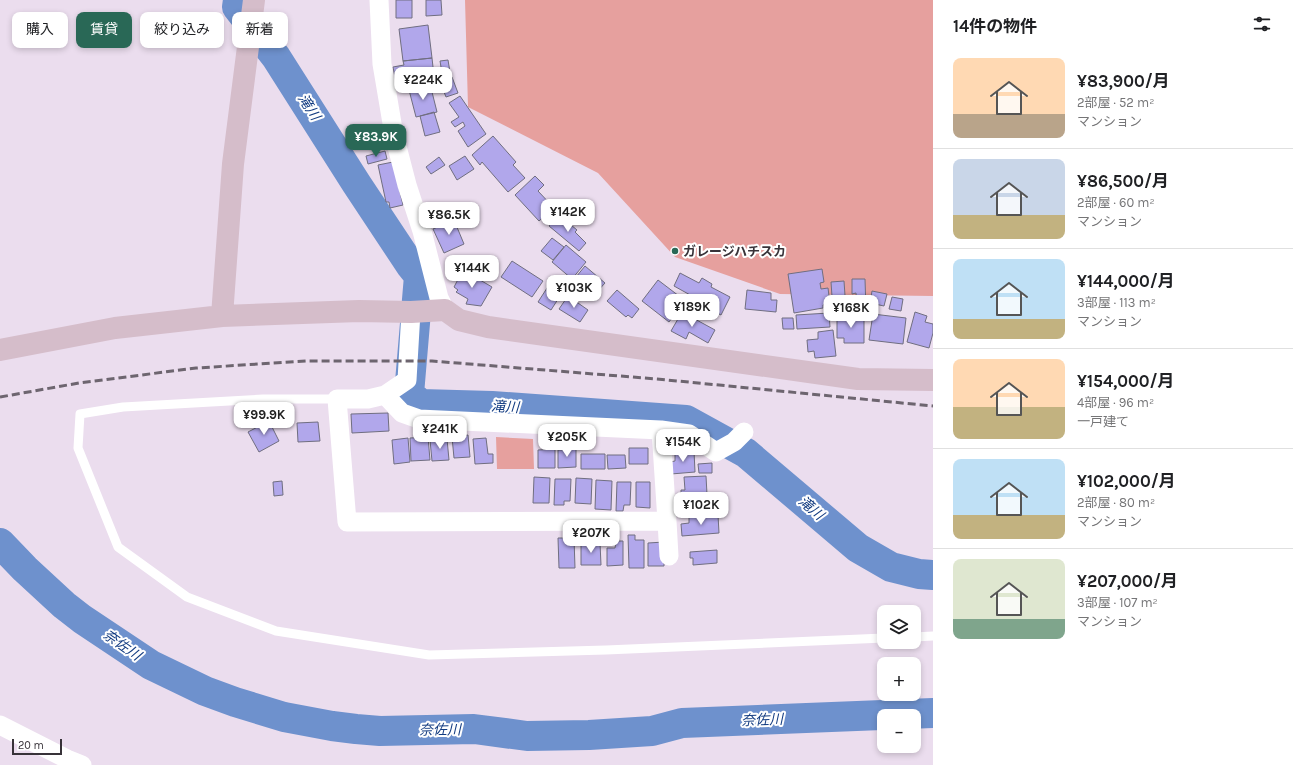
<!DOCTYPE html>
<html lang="ja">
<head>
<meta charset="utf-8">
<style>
	:root { --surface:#fff; --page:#f2f2f2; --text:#202124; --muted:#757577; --line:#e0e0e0; --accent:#296856 }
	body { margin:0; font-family:Karla,"Noto Sans JP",sans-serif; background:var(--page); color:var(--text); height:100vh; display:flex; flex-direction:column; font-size:15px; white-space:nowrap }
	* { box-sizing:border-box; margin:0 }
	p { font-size:13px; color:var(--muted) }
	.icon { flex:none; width:22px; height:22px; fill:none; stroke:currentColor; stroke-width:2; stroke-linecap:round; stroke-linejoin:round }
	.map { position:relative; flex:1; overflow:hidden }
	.side { display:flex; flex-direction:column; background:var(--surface); width:360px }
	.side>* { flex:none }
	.hud { position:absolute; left:12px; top:12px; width:380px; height:36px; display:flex; gap:8px }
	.buttons { position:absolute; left:877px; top:605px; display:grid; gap:8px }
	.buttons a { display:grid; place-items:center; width:44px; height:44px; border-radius:8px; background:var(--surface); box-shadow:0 2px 6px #0003; font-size:20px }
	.scale { position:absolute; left:12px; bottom:10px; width:50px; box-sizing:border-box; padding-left:4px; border:2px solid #383339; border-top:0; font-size:11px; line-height:14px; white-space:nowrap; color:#383339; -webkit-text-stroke:3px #fff; paint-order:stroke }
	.price { position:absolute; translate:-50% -34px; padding:0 9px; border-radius:8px; background:#fff; color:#222; font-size:13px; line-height:26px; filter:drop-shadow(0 1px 2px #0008) }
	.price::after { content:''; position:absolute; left:50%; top:24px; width:12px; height:9px; margin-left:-6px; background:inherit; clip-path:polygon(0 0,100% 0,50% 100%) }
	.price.selected { background:var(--accent); color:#fff }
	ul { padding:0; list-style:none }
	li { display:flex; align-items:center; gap:12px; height:100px; padding:0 20px }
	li+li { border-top:1px solid var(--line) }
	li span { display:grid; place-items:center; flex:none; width:112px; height:80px; border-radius:8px; color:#555 }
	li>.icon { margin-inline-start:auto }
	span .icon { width:48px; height:48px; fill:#fffc; stroke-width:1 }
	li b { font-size:17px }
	h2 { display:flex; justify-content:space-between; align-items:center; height:48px; padding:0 20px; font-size:17px }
	.tag { padding:0 14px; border-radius:8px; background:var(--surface); box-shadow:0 2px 6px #0003; font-size:14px; line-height:36px }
	.tag.selected { background:var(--accent); color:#fff }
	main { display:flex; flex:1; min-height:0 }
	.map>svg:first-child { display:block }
</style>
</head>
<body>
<main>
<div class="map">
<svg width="933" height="765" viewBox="0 0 933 765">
	<rect width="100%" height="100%" fill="#ebddee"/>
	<path fill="#e6a09e" d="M465,0H933V296L780,294L675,257L598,173L468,107Z
		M496,437L533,439L534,469H497Z"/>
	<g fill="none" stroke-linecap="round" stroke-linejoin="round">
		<path stroke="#6e91cd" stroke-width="30" d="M238,0L237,7L276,57L356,183L411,266L419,276L409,394L421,404L492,406L686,420L746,453L858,548L891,567L919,574L933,575
			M0,543L25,569L64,605L82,619L151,665L205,691L235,702L284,717L332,726L356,729L380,731L474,729L527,736L589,735L652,731L682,723L933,713"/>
	</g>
	<path fill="#b1a7eb" stroke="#706e80" d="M396,0H412V18H396Z
		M426,0H441L442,15L426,16Z
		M428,25L432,58L403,61L399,29Z
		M432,58L434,76L396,83L393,67L404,65L403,61Z
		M448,60L450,72L442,73L440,61Z
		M452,77L458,93L446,97L440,82Z
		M430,84L437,112L416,117L409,90Z
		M460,96L486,134L468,147L458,131L465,126L463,122L455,127L451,122L459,117L449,103Z
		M434,112L440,132L425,136L420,116Z
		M493,136L516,162L513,165L525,178L508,192L482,162L480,165L472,155Z
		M385,151L387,159L368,164L366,156Z
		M465,156L474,169L457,180L449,166Z
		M439,157L445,165L431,174L426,167Z
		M393,162L403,205L390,208L389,202H386L378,165Z
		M535,176L544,185L538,191L554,208L539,221L515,195Z
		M559,215L577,230L575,232L586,243L579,251L549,226Z
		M454,220L464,244L444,253L433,229Z
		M552,238L564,247L553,260L541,251Z
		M566,245L586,262L572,279L552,262Z
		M512,261L543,281L532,297L501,277Z
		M585,266L605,283L595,294L576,277Z
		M822,269L824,282L820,283L821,289L828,288L830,304L823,305V308L794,313L788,274Z
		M463,270L492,287L481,306L466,304L468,299L456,292L458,290L454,287Z
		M680,273L699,283L702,278L712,284L711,287L730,297L721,315L696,302L695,305L689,302L692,296L674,286Z
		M852,279H865L866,310H857L856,293L852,294Z
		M658,280L679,296L676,300L682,304L669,322L642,301Z
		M844,281L846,310L833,311L831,282Z
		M549,285L562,293L551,310L538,302Z
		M617,290L639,309L632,318L628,315L626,317L607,301Z
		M747,290L771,293V300H777L776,312L745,309Z
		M872,291L887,294L884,306L870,303Z
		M568,296L588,310L580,322L559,309Z
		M892,297L903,299L901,311L889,309Z
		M682,312L715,330L708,343L689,332L686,339L671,331Z
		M915,312L927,316L925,322L933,324V333L929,348L907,342Z
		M829,313L830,327L797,329L796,315Z
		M873,314L906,318L903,344L869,340Z
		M837,316H864V343H844V338H837Z
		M782,318H793L794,329H783Z
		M833,330L836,356L815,358L814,351L808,352L807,340L818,339V332Z
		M388,413L389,431L352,433L351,414Z
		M269,421L279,441L259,452L248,432Z
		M318,422L320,441L298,442L297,423Z
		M434,430H446V436L434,437Z
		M468,435L470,457L454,458L452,437Z
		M428,437L430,460L411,461L410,438Z
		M408,438L410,462L394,464L392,440Z
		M486,438L488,454H493V463L475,464L473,439Z
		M447,439L449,460L432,461L430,440Z
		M629,448H648V464H629Z
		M555,449V468H538V450Z
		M576,449V467L558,468V450Z
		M694,451L695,472L671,474L670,462L675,461V452Z
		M581,454H605V469H581Z
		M607,455H625L626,468L608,469Z
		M712,463V473H699L698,464Z
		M706,476L708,513L680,515L679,496H681V490H685L684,477Z
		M534,477L550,478L549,503H533Z
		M576,478L592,479L591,504L575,503Z
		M555,479H571L570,501H564V505H554Z
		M596,480L612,481L611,510L595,509Z
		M282,481L283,495L274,496L273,482Z
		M617,482H631L630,505H624L623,511H616Z
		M636,482H650V508L636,507Z
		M718,515L719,533L682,536L681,524L689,523V517Z
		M628,535H635V540H644V568H629Z
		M558,538H574L575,568H559Z
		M616,541H623V565L607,566V548H615Z
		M664,542V566H648V543Z
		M600,543L601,565H581V544Z
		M717,550V563L693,565V558H690V552Z"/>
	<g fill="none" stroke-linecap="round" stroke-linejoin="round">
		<path stroke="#fff" stroke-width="9" d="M337,399H263L123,407L80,414L78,448L118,547L187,597L276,631L429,655L606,650L884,638
			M914,637L933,636"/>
		<path stroke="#fff" stroke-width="19" d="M379,0L382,64L394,135L407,185L422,231L439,298L445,310
			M411,312L407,380L385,395L368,399H337L347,522L667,521L661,430
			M385,395L402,413L419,419L661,430L689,434L716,452L734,442L744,432
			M667,521L669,556
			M0,725L67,759L82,765"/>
		<path stroke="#d5bdca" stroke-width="22" d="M222,316L233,164L254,0
			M0,350L115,328L222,316L359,311L411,312L445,310L459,320L488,327L858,379L933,380"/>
		<path stroke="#6d656f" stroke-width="3" stroke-dasharray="8 4" stroke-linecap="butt" d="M0,397L79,383L196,368L307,361H432L657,379L933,406"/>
	</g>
	<circle fill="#296856" stroke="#fff" stroke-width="1.5" cx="675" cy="251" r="4"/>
	<g text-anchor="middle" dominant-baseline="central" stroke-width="4" stroke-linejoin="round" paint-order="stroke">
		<g font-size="13" font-weight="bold" fill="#383339" stroke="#fff" text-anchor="start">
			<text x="683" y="251">ガレージハチスカ</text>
		</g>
		<g font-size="14" font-style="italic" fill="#123b81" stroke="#fff">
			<text transform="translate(309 107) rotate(57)">滝川</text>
			<text transform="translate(505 407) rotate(3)">滝川</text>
			<text transform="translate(811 508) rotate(40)">滝川</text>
			<text transform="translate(122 645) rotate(35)">奈佐川</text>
			<text transform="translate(762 720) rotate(-2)">奈佐川</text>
			<text transform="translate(440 730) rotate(-1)">奈佐川</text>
		</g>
	</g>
</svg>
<div class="buttons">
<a><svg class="icon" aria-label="layers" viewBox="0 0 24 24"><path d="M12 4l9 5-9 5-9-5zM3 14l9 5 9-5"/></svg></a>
<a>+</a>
<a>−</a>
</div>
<div class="scale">20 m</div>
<b class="price" style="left:423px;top:101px">¥224K</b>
<b class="price selected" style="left:376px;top:158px">¥83.9K</b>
<b class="price" style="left:568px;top:233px">¥142K</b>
<b class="price" style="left:449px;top:236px">¥86.5K</b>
<b class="price" style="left:472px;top:289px">¥144K</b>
<b class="price" style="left:574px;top:309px">¥103K</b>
<b class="price" style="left:692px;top:328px">¥189K</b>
<b class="price" style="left:851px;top:329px">¥168K</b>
<b class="price" style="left:264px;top:436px">¥99.9K</b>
<b class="price" style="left:440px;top:450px">¥241K</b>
<b class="price" style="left:567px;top:458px">¥205K</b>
<b class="price" style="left:683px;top:463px">¥154K</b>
<b class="price" style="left:701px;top:526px">¥102K</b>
<b class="price" style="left:591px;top:554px">¥207K</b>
<div class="hud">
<a class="tag">購入</a>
<a class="tag selected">賃貸</a>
<a class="tag">絞り込み</a>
<a class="tag">新着</a>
</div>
</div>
<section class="side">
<h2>14件の物件<svg class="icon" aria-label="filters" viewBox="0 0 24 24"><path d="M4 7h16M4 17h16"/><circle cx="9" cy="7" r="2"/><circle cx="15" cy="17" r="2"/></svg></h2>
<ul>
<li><span style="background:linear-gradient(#ffd9b3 70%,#b9a48a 0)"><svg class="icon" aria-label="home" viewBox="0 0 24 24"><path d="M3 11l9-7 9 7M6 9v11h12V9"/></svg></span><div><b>¥83,900/月</b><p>2部屋 · 52 m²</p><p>マンション</p></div></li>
<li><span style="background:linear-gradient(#c9d6e8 70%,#c2b280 0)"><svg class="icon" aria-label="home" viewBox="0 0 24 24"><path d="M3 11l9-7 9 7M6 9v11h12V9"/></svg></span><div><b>¥86,500/月</b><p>2部屋 · 60 m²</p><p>マンション</p></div></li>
<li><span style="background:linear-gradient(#bfe0f5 75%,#c2b280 0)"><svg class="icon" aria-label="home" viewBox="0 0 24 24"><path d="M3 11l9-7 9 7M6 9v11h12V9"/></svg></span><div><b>¥144,000/月</b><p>3部屋 · 113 m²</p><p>マンション</p></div></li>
<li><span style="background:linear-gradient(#ffd9b3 60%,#c2b280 0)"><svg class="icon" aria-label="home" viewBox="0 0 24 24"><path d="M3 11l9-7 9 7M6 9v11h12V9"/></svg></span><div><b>¥154,000/月</b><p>4部屋 · 96 m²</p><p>一戸建て</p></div></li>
<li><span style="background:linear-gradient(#bfe0f5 70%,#c2b280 0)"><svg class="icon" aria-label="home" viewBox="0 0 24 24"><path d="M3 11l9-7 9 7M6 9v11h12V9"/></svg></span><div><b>¥102,000/月</b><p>2部屋 · 80 m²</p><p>マンション</p></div></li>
<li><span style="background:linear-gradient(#dfe7d0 75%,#7fa58c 0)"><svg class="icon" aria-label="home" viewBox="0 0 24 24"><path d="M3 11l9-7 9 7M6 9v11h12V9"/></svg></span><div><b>¥207,000/月</b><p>3部屋 · 107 m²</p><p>マンション</p></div></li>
</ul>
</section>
</main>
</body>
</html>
